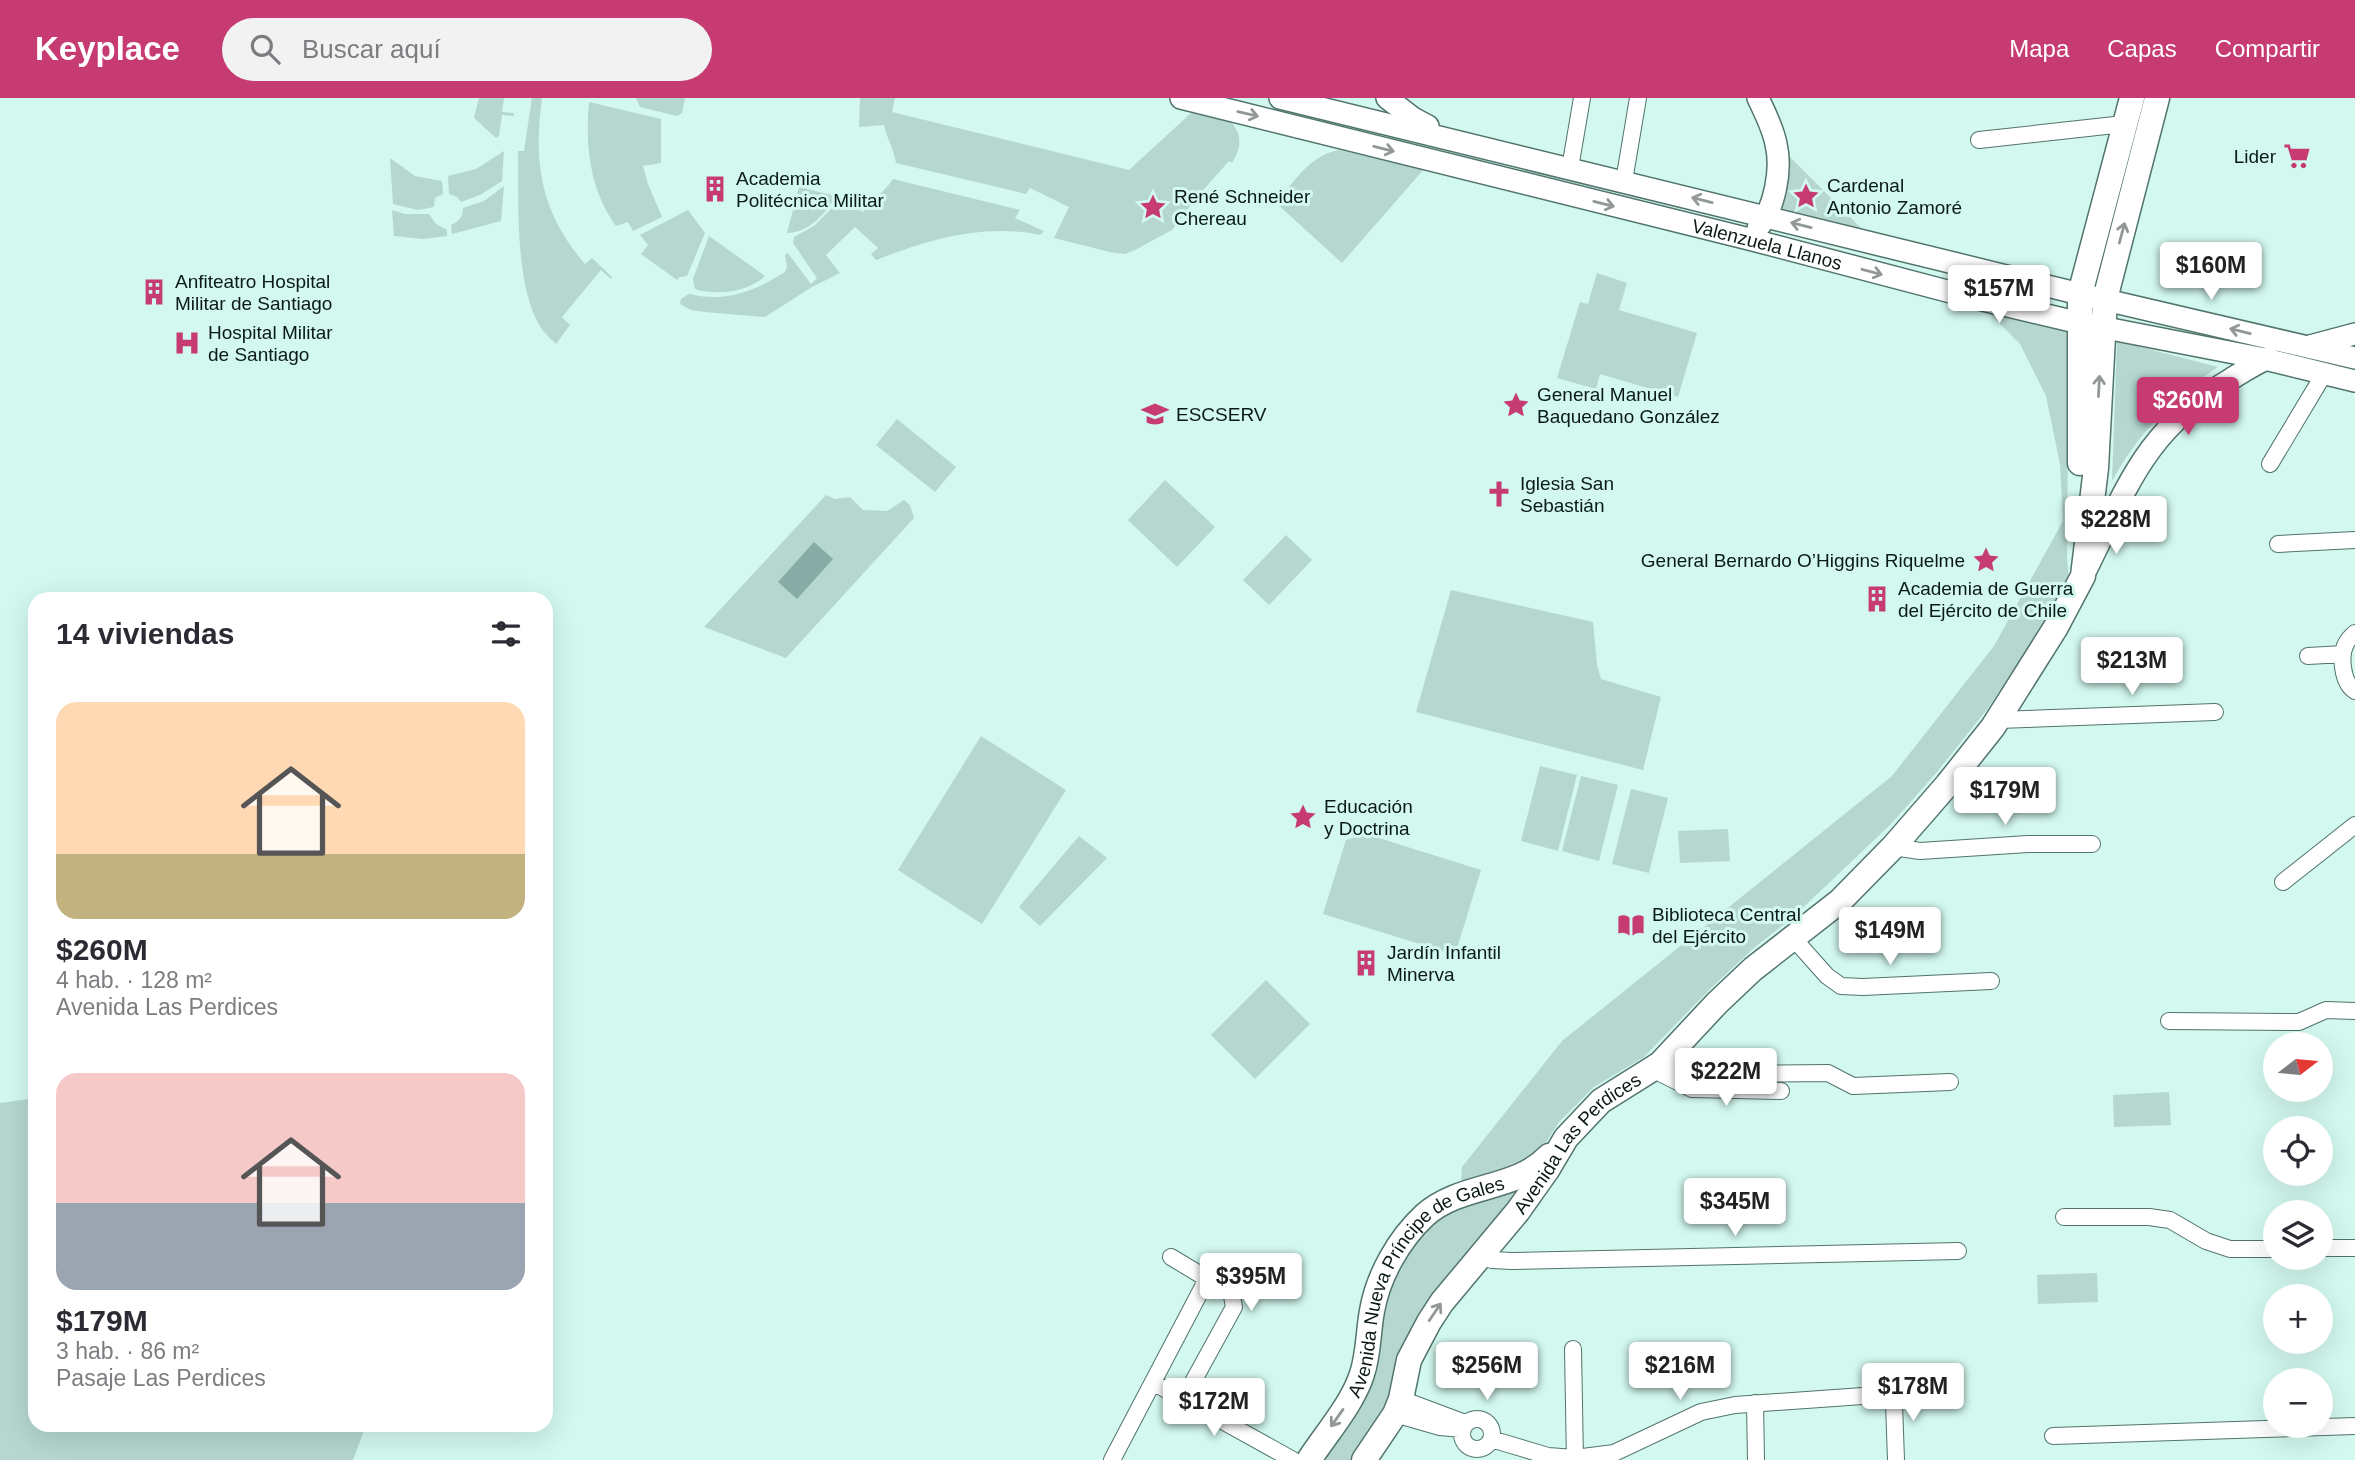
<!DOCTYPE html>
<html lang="es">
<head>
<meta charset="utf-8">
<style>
	:root { --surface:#fff; --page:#f2f2f3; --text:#2b2b33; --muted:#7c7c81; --accent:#c63b72 }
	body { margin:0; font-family:Helvetica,sans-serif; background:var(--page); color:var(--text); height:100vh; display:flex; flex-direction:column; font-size:26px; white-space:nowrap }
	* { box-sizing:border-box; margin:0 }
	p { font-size:23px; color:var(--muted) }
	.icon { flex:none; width:38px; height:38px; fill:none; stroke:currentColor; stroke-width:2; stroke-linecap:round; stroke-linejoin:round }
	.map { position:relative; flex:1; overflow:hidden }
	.panel { position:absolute; left:28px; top:494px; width:525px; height:840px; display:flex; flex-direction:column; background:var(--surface); border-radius:21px; box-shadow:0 7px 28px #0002 }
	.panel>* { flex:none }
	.needle { width:46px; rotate:74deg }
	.buttons { position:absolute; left:2263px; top:934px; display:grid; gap:14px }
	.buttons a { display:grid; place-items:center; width:70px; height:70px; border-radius:50%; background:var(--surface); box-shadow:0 7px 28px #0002; font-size:35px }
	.price { position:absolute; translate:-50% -60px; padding:0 16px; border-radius:7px; background:#fff; color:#222; font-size:23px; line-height:46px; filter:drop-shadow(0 2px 4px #0008) }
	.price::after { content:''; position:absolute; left:50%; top:42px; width:21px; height:16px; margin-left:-10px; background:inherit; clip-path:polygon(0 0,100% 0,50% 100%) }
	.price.selected { background:var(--accent); color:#fff }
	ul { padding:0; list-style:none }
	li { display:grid; align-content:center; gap:14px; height:371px; padding:0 28px }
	li span { display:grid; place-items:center; height:217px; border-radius:21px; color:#555 }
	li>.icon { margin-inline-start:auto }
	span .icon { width:126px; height:126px; fill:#fffc; stroke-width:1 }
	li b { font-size:30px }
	h2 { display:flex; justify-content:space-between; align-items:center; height:84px; padding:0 28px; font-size:30px }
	header { display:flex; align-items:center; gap:42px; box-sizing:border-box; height:98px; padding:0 35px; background:var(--accent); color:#fff }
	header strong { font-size:33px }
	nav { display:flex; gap:38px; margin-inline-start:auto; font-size:24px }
	.search { width:490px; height:63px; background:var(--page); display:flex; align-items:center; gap:18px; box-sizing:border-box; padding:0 24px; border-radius:38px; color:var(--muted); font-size:26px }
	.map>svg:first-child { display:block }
</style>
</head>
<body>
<header>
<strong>Keyplace</strong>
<div class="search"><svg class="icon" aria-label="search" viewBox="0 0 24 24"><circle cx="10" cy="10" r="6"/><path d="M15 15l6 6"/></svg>Buscar aquí</div>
<nav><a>Mapa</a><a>Capas</a><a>Compartir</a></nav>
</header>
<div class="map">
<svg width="2355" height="1362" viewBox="0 0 2355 1362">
	<rect width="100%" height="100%" fill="#d2f8ef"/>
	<path fill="#b5d7d0" d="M479,0H504L502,14L514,15V18L502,17L499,38L496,40L474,20Z
		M532,0H542C533,66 541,115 585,166L592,160L612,179L611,181L601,172L562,219L570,227L556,246C551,241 545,236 541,230C514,187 519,103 518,53H524Z
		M636,0H685L682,15L677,18L640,9Z
		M860,0H895L892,14L1129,72L1191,15L1231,24C1243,38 1241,50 1232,65L1229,63L1197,99L1172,132L1135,152L1125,156L1114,155L1054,140L1069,109L1030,90L1026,96L896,65C894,51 887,41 884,27L859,29Z
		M589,4L661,21V65L643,68L648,86L662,119L633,133L628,124L616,128C590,92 585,48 589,4Z
		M1339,52L1424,71L1342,165L1276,105C1294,84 1310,57 1339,52Z
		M504,53L502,83L480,97L461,104L457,99L449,96L448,78L476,71Z
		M1787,56L1873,142L1782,122Z
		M390,60L415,78L442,83L443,96L435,100L434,109L418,112L393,106Z
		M893,81L1020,112L1015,120L1044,133L1040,137C983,125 929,141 876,162L871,156L878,150L855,129L826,157L840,175L812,189L765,219L705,214L691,212L680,206L681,201L689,196C724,205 755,193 785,174L787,169L785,157L788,155L811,186L817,180L793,145L794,139L814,128L841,101L863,114C872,101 885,94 893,81Z
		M504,88L501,123L452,136L451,127C459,123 463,119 463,110L484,103Z
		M799,89L836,98C826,115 809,135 787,135Z
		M392,112L405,116H429L436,126L447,132V138L422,141L394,138Z
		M688,112L705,135L687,178L680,179L677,182L641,156L648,147L640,137Z
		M709,138L765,178C748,194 717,198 695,191L693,181Z
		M1597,175L1627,185L1619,212L1697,235L1678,299L1600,276L1596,291L1557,280L1580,204L1588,206Z
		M1988,214L2063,230L2069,237L2067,460L2069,482L2046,522L1988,610L1937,674L1891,726L1792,820L1755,849L1710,891L1644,959L1594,989L1559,1024L1536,1060L1498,1076L1461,1083L1462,1069L1562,943L1892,678L1994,548L2063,423L2060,366L2046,298L2020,246Z
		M2117,243L2218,269C2173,299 2138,336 2112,383Z
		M897,321L956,369L935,394L876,347Z
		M1165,382L1215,429L1177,469L1128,422Z
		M826,397L835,401L850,399L863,412L887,413L904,402L910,407L914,420L786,560L704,529Z
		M1286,437L1312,462L1269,507L1243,482Z
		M1451,492L1593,524L1597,567L1601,581L1661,599L1643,672L1416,614Z
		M981,638L1066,692L982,826L898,772Z
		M1540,668L1577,677L1558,753L1521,743Z
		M1581,678L1618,687L1599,763L1562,753Z
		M1631,691L1668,700L1649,775L1612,766Z
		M1728,731L1730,763L1680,765L1678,733Z
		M1366,736L1481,772L1455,857L1323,816L1346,742Z
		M1079,738L1107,760L1040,828L1019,809Z
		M1266,882L1310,926L1255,981L1211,937Z
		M2169,994L2171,1027L2114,1029L2113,997Z
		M29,1001C41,1038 33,1077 31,1115C31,1129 32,1144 32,1158L35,1164V1326L366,1327L353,1362H0V1005Z
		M1528,1076L1356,1362H1310L1333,1330L1383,1180L1432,1117Z
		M2097,1175L2098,1204L2038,1206L2037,1177Z"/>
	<path fill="#87aca5" d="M814,444L833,461L797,501L778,484Z"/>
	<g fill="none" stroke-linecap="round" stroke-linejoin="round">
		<g stroke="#51746d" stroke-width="18">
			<path id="street" d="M1979,42L2124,26
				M1570,70L1582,0
				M1624,83L1638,0
				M2270,366L2324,276
				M2278,446L2355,442
				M2355,535C2352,538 2349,540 2347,544C2339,556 2342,585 2355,593
				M2308,558L2343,556
				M1998,622L2215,614
				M1893,749L1920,753L2028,746H2092
				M2283,784L2355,727
				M1794,841L1827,878L1841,888L1863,889L1991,883
				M2169,923L2299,924L2326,912L2355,913
				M1660,966L1703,976L1828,975L1853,988L1950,984
				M1652,971L1692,991L1781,993
				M2064,1119H2149L2170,1122L2206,1143L2230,1151H2275
				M2320,1150H2355
				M1171,1159L1229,1194L1232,1198L1234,1209L1183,1302
				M1482,1159L1492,1162L1512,1163L1958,1153
				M1573,1251L1575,1362
				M1154,1285L1293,1362
				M1891,1295L1894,1305L1896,1362
				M1401,1301L1465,1325
				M1755,1305L1756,1362
				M1395,1316L1440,1329L1462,1331
				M1462 1336a15 15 0 1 1 30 0a15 15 0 1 1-30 0Z
				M2053,1338L2355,1328
				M1491,1341L1548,1358L1575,1360L1614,1355L1701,1314L1735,1307L1877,1297L1891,1295L1889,1280
				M1112,1362L1207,1181"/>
		</g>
		<g stroke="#51746d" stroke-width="24">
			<g id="secondary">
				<path id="s1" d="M1181,0L1749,141L1966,198L2080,225L2265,261L2355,283"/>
				<path d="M1280,0L2080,196L2355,260"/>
				<path d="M1387,0L1413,20L1428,28"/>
				<path d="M1758,0C1765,15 1773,30 1776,46C1782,71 1775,110 1758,130"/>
				<path d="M2310,248L2355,236"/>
				<path d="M2087,470C2128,387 2146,331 2231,281C2243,274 2256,265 2269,260"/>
			</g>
		</g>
		<g stroke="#51746d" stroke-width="27">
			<g id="primary">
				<path d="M2080,365V196L2132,0"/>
				<path id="s2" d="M1309,1362C1326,1336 1353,1305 1362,1276C1369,1255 1368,1234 1372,1213C1378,1178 1399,1141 1425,1117C1461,1085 1516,1093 1549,1058"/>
				<path id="s3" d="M1364,1362L1395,1316L1401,1301L1409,1262L1429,1224L1442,1204L1518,1113L1547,1072L1566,1040L1601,1003L1660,966L1717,905L1753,871L1840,803L1893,749L1947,687L1993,629L2056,529L2083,478L2096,370L2105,201L2157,0"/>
			</g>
		</g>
		<use href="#street" stroke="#fff" stroke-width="16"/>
		<use href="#secondary" stroke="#fff" stroke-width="21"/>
		<use href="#primary" stroke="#fff" stroke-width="24"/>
	</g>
	<defs><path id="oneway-shaft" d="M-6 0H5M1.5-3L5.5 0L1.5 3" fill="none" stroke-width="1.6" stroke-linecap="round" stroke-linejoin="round" transform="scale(1.75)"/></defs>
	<g stroke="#919897">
		<use href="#oneway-shaft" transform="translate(1248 16) rotate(13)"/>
		<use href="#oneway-shaft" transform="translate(1384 51) rotate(14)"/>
		<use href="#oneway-shaft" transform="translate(1702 102) rotate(-166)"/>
		<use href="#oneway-shaft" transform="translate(1604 106) rotate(14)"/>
		<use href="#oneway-shaft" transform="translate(1801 127) rotate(-166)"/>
		<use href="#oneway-shaft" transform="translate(2122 135) rotate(-75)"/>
		<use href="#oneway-shaft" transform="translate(1872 174) rotate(15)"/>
		<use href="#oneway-shaft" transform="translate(2240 233) rotate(-166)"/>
		<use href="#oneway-shaft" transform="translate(2099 288) rotate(-87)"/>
		<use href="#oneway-shaft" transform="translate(1435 1214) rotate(-56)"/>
		<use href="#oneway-shaft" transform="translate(1337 1320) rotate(125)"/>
	</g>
	<defs>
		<g id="supermarket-bare" transform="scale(2.1)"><path d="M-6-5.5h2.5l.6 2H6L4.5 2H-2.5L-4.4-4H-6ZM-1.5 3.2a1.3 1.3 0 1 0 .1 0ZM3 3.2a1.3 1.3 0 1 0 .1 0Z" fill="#c63b72" stroke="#d2f8ef" stroke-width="2.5" paint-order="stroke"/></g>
		<g id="building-bare" transform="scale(2.1)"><path d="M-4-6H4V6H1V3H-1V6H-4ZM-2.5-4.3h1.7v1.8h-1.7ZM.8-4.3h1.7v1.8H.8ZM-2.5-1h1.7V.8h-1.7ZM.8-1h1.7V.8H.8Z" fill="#c63b72" stroke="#d2f8ef" stroke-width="2.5" paint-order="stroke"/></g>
		<g id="sight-bare" transform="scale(2.1)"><path d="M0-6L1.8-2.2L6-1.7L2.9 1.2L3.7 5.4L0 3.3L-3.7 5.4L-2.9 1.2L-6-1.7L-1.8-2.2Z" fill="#c63b72" stroke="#d2f8ef" stroke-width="2.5" paint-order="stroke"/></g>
		<g id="hospital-bare" transform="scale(2.1)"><path d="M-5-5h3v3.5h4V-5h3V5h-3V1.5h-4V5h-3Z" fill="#c63b72" stroke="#d2f8ef" stroke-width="2.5" paint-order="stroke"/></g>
		<g id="school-bare" transform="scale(2.1)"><path d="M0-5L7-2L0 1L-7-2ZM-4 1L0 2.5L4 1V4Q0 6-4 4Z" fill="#c63b72" stroke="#d2f8ef" stroke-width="2.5" paint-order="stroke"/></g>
		<g id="church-bare" transform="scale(2.1)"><path d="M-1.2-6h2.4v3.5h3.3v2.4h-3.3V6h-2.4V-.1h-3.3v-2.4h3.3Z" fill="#c63b72" stroke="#d2f8ef" stroke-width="2.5" paint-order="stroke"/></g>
		<g id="library-bare" transform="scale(2.1)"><path d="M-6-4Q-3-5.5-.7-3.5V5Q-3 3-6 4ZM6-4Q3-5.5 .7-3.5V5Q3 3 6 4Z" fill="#c63b72" stroke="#d2f8ef" stroke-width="2.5" paint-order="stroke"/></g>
	</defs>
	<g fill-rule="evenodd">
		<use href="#supermarket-bare" x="2297" y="58"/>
		<use href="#building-bare" x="715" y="91"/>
		<use href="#sight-bare" x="1806" y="98"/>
		<use href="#sight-bare" x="1153" y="109"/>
		<use href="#building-bare" x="154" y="194"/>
		<use href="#hospital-bare" x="187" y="245"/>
		<use href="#sight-bare" x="1516" y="307"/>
		<use href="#school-bare" x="1155" y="316"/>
		<use href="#church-bare" x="1499" y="396"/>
		<use href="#sight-bare" x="1986" y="462"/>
		<use href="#building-bare" x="1877" y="501"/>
		<use href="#sight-bare" x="1303" y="719"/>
		<use href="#library-bare" x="1631" y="827"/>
		<use href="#building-bare" x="1366" y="865"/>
	</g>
	<g text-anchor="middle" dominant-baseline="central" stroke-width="6" stroke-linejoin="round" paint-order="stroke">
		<g font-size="19" fill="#0b1a17" stroke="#d2f8ef" text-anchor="start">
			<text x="2276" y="58" text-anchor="end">Lider</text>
			<text x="736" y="80">Academia<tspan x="736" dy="22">Politécnica Militar</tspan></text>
			<text x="1827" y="87">Cardenal<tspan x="1827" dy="22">Antonio Zamoré</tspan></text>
			<text x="1174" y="98">René Schneider<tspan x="1174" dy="22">Chereau</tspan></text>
			<text x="175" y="183">Anfiteatro Hospital<tspan x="175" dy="22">Militar de Santiago</tspan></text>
			<text x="208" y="234">Hospital Militar<tspan x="208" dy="22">de Santiago</tspan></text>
			<text x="1537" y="296">General Manuel<tspan x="1537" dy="22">Baquedano González</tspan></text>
			<text x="1176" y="316">ESCSERV</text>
			<text x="1520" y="385">Iglesia San<tspan x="1520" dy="22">Sebastián</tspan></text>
			<text x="1965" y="462" text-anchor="end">General Bernardo O’Higgins Riquelme</text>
			<text x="1898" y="490">Academia de Guerra<tspan x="1898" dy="22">del Ejército de Chile</tspan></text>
			<text x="1324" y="708">Educación<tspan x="1324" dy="22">y Doctrina</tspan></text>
			<text x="1652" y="816">Biblioteca Central<tspan x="1652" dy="22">del Ejército</tspan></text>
			<text x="1387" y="854">Jardín Infantil<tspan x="1387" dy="22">Minerva</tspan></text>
		</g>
		<g font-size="19" fill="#0b1a17" stroke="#d2f8ef">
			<text stroke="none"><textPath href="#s1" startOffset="604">Valenzuela Llanos</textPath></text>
			<text stroke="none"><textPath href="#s3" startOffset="388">Avenida Las Perdices</textPath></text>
			<text stroke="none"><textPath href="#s2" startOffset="220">Avenida Nueva Príncipe de Gales</textPath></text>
		</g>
	</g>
</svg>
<div class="buttons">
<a><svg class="needle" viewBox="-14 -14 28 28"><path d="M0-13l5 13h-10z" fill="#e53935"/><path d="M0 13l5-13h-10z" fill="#7c7c81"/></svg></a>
<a><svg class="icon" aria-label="locate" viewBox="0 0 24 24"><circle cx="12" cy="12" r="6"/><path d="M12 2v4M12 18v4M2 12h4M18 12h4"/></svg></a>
<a><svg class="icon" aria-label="layers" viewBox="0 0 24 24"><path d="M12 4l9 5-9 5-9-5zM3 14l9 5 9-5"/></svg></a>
<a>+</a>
<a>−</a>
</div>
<b class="price" style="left:2211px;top:204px">$160M</b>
<b class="price" style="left:1999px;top:227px">$157M</b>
<b class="price selected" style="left:2188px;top:339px">$260M</b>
<b class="price" style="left:2116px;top:458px">$228M</b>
<b class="price" style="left:2132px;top:599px">$213M</b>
<b class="price" style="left:2005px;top:729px">$179M</b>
<b class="price" style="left:1890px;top:869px">$149M</b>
<b class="price" style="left:1726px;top:1010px">$222M</b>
<b class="price" style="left:1735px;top:1140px">$345M</b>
<b class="price" style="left:1251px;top:1215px">$395M</b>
<b class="price" style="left:1487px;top:1304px">$256M</b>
<b class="price" style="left:1680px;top:1304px">$216M</b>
<b class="price" style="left:1913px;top:1325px">$178M</b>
<b class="price" style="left:1214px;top:1340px">$172M</b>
<section class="panel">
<h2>14 viviendas<svg class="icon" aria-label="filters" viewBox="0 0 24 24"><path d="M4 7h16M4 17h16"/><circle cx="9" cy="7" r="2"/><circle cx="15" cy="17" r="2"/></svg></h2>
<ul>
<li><span style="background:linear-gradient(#ffd9b3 70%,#c2b280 0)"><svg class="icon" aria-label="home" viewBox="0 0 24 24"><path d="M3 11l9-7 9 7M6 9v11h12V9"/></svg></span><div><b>$260M</b><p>4 hab. · 128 m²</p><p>Avenida Las Perdices</p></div></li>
<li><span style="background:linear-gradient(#f6c9c9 60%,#9aa5b1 0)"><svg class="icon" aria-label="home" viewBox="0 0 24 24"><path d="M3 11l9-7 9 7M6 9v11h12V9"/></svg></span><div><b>$179M</b><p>3 hab. · 86 m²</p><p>Pasaje Las Perdices</p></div></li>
</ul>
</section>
</div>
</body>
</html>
